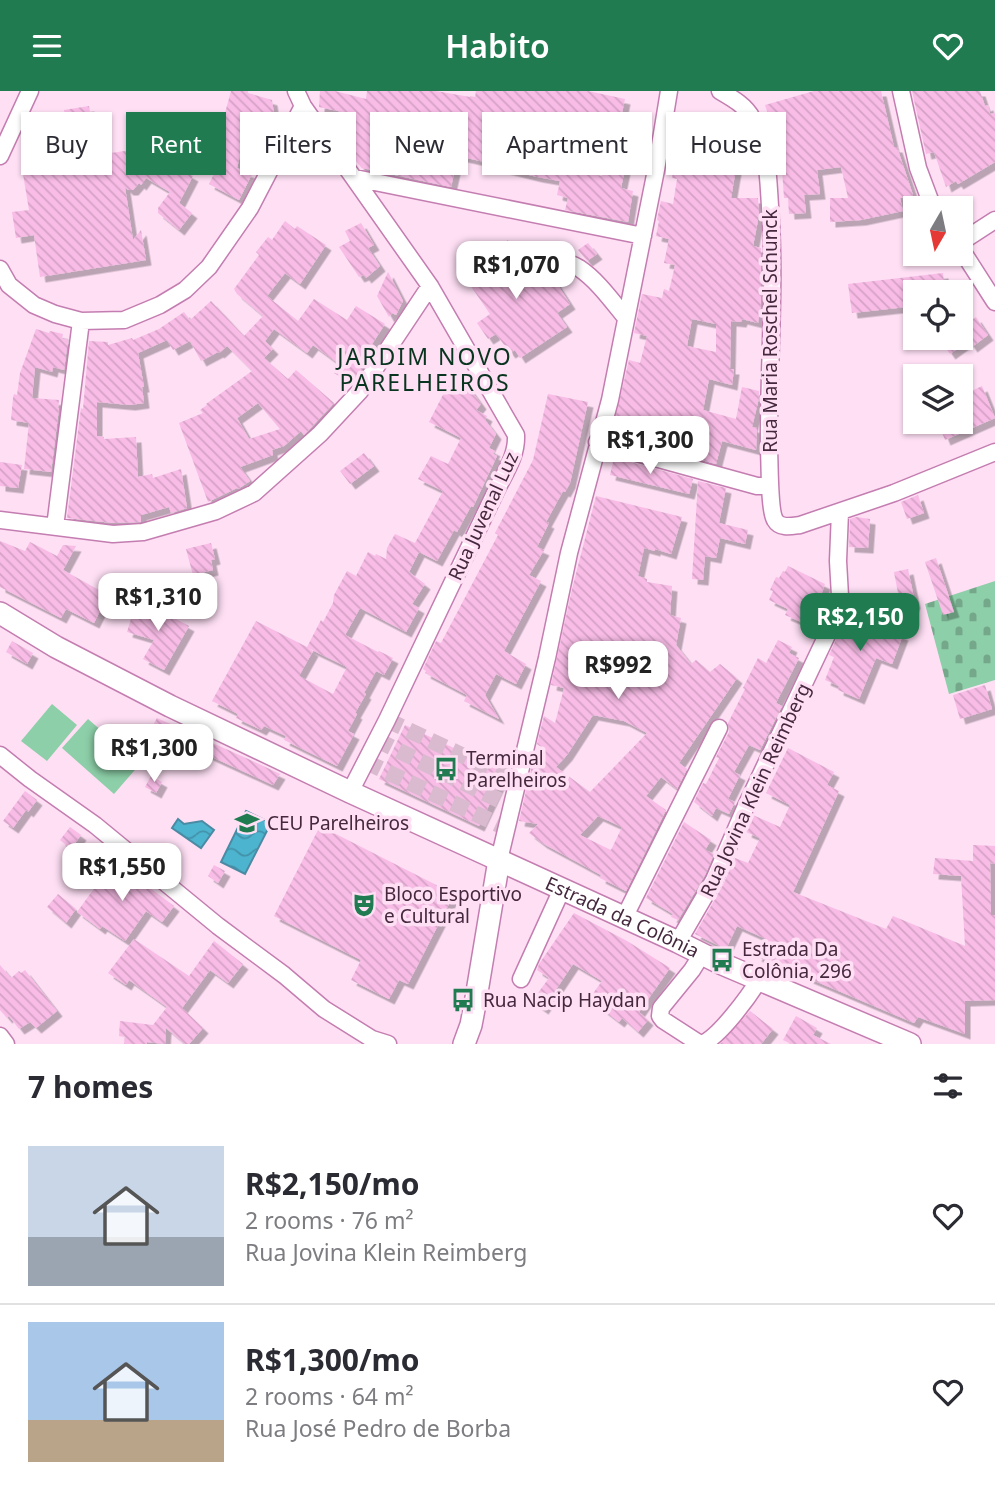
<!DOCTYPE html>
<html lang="en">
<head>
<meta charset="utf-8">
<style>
	:root { --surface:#fff; --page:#f7f7f7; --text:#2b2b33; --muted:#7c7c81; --line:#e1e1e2; --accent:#207b50 }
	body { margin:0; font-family:"Noto Sans",sans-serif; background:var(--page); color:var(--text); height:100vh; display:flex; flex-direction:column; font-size:26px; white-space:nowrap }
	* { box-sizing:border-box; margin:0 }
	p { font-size:23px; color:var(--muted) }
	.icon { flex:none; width:38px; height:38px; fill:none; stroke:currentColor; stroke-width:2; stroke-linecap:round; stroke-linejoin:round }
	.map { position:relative; height:953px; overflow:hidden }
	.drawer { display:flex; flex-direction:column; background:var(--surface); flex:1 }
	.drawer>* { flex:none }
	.hud { position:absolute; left:21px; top:21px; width:954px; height:63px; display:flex; gap:14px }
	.needle { width:46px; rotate:189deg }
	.tools { position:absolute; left:903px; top:105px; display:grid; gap:14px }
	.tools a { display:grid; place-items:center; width:70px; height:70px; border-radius:0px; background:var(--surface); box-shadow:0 2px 5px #0004; font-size:35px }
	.price { position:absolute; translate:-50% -60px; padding:0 16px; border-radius:14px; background:#fff; color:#222; font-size:23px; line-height:46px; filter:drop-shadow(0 2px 4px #0008) }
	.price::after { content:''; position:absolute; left:50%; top:42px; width:21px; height:16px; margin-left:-10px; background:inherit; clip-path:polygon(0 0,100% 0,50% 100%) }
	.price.active { background:var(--accent); color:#fff }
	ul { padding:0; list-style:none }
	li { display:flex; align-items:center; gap:21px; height:175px; padding:0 28px }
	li+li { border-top:2px solid var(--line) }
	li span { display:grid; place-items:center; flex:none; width:196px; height:140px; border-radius:0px; color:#555 }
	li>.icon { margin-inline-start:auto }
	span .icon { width:84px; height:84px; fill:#fffc; stroke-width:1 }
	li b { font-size:30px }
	h2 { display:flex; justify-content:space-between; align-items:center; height:84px; padding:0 28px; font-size:30px }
	.chip { padding:0 24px; border-radius:0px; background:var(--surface); box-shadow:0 2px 5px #0004; font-size:24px; line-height:63px }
	.chip.active { background:var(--accent); color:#fff }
	header { display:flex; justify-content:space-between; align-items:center; height:91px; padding:0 28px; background:var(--accent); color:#fff; font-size:32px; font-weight:600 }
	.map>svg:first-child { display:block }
</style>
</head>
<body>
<header><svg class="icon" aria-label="menu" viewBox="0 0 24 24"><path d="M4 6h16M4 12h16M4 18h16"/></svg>Habito<svg class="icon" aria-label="heart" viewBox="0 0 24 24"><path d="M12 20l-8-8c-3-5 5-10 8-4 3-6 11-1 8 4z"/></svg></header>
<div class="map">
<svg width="995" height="953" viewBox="0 0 995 953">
	<defs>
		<pattern id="cemetery-stones" width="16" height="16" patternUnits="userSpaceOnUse" patternTransform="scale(1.75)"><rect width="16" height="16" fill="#8dcfa8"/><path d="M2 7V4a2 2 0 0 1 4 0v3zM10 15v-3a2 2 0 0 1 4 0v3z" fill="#75a88a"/></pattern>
		<pattern id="water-waves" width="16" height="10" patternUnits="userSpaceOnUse" patternTransform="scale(1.75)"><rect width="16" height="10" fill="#4db4cf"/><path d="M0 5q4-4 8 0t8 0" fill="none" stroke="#4292a9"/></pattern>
		<pattern id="building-back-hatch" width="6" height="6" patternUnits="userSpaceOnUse" patternTransform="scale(1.75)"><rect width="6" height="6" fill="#f8bce6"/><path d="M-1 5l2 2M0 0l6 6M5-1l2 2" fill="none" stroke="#d6a2c6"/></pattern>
		<filter id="shadow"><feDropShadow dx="5.5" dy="5.5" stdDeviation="0" flood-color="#0004"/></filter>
	</defs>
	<rect width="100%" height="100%" fill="#fedff4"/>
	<path fill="url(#cemetery-stones)" d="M995,490V589L949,603L925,513Z"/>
	<path fill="#8dcfa8" d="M52,613L77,634L47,670L21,650Z
		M88,628L140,673L114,703L62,657Z"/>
	<path fill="url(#water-waves)" stroke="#4b8aa3" stroke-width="2" d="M246,720L271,732L245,783L221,771Z
		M178,728L184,733L202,730L214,739L201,757L172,737Z"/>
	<path fill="url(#building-back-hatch)" fill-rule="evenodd" filter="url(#shadow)" d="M231,0H248V2L272,9L274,23L265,55L244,48L237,77L252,83L239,109L209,93L221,69L195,58L204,34L220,40Z
		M320,0H335L366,8L367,0H436L470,6V5L475,6L476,0H588L625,8L619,36L641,39L638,59L629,58L621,97L633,100L628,131L565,119L568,107L557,104L560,90L537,86L488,74L489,72L458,65L451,96L362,77L349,62L351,57L345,55L352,23L319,16ZM581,51L609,55L602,85L575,80Z
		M814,0H881L894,56H897L913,104L900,107L903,120L861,129L830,131V107H848L841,76L817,79L820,103L804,104L806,122L789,123L788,107H784L781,62L765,14Z
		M912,0H980L985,15L988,14L990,23L995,22V71L958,93L956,90L946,96L934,61L926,63Z
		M89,15L97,64L132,59L130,40L148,38L151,67L164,47L186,58L176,76L193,85L179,112L192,122L179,139L158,122V117L170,101L146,87L141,94L139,92L133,99H128L125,96L133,149L141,139L146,169L40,186L34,144L16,147L12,121L29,119L22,77L72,69L64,19Z
		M683,56L738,66L731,107H758L759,124L753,155L761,157V213L758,232L742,228L741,231L731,230L730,278H734L732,294L709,288L703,319L736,328L742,296L759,300V307L752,336L757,337L756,359L722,350L716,373L676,362L680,345L650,340L647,354L616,345L617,342L612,340L629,269L640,272L647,245L634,242L642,203L662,207L664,198L669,200L675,174L664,172L669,148L656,145L659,130L657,129L661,110L673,113L677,88L672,87L676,62L682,63ZM692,228L716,233V261L687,255Z
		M285,130L295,138L297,135L326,154L300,193L285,182L267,205L298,230L314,208L347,229L356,215L385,233L372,253L376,256L352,293L334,282L339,273L313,254L307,262L274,238L265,250L273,258L264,267L288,288L296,279L334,312L304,344L301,340L284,355L272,359L273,364L240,376L250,390L238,398L237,397L208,411L179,332L203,322L200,319L207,314L206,313L252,280L227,255L219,262L218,261L201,270L190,250L173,259L167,249L138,262L144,296H142L144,312L130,314L97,311V345L104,346V348L136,346L138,386L152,383L153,387L181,378L187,417L171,422L169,416L141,424V431L113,432L67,427L81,317L83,318L89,250L108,251V254L132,247L133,249L159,238L184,221L190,229L211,210L244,245L263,225L237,203L234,198L259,164L256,161L268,146L272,149ZM258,312L280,338L249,348L237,327Z
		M361,132L374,154L368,157L380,175L366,187L364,184L359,186L339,156L350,150L345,140Z
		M508,149L537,191L550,182L570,213L557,222L567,236L520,267L515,259L510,262L496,243L488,248L477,232L490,223L461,181Z
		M588,152L597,163L587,170L578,159Z
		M388,181L403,210L396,224L392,222L389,226L377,205Z
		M943,182L945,201H915V215L852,222L848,193Z
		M976,226L988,244L972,256L968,250L950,263L939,247H961V236Z
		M36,238L49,242L50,240L63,243L62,248H68L64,279L53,276L52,281L35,276L32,307L59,309L58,317H59L51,381L24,378L29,332L11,329L13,307L14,303L17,304L20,282Z
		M464,290L481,313L476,319L487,325L485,329L496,343L489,357L495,360L493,363L497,365L473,416L471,415L457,441L454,439L437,470L419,461L409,481L425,493L412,513L419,517L406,541L360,517L345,544L378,561L379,560L393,567L384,584L376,580L364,602L366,603L355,622L357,623L348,640L354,643L337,675L284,649L286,645L264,635L261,639L236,627L238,623L212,610L256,530L307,556L321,529L323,531L333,512L334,504L347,480L356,485L368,461L375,465L376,463L386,468L387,457L395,443L415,452L443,400L418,388L431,365L448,373L461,347L429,331L448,294L458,301ZM308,557L347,576L333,603L299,585L313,560Z
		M982,295L995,327L945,349L938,331H961V305Z
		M548,303L588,311L570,392L565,401L563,400L546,431L549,432L537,456L544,459L529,484L541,490L504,560L526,573L516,593L496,583L485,604L499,628L464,610L467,604L425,582L426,580L423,578L436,550L441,552L498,444L495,442L533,369Z
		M364,362L374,375L350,393L340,380Z
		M612,366L693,388L689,403L610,384L613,371L611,370Z
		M0,371L22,374L18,397L0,395Z
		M698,390L726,397L719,432L748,439L745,453L720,447L716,467L705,465L703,489L692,488Z
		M918,404L924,422L907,428L901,411Z
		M596,405L682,426L671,463L655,458V460L644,457L638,485L647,488V491L672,495L670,524L681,527L676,554L691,573L696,569L710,581L720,573L737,587L679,672L687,678L677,698L661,686L646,705L666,719L626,800L600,787L601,784L542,752L529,742L538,733L519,730L533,670L545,659L537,653L544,625L555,632L564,597L551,594L572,498ZM593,624L624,630L647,642L590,701L556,676L567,664ZM598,725L622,736L611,759L580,744Z
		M856,426L870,428L868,457L849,456L850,428Z
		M0,450L25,460L30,451L57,465L63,454L76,455L63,479L108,504L94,532L66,518L61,527L0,496Z
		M211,452L215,468L211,469L213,479L193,484L186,458Z
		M936,467L954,521L943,524L925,471Z
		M788,475L825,493L819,510L827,515L821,531L809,525L806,533L785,524L788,518L769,509L773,500L770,499L776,486L779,487L783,480L785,481Z
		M908,478L915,512L911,521L901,518L894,481Z
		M138,513L147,516L148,513L189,535L164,579L143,568L154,549L127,541L133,521Z
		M847,522L903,544L892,573L876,567L859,608L838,599L839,595L825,589L834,566L829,564L845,529Z
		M778,549L792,556L789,562L799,567L776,612L782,615L760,659L749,654L734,681L740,684L728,708L735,711L729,723L716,717L712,725L694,711L703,692L706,693L719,667L716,666L729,641L728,632L745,598L743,597L758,567L766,572Z
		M12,550L33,562L27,573L6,561Z
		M985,594L992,618L960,628L953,604Z
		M157,627L257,672L280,683L273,694L151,638Z
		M405,634L505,681L479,735L379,688Z
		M788,657L834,681L827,694L839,700L793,801L886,838L893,825L965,855L961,785L933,783L935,767L973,770V754L995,755V773L990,772L991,824H995V909L965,910V943L918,926L914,932L756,865L766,848L737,835L726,858L695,843L723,794L735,767L748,772L760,747L746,741L753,724L780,736L790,714L766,702Z
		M151,685L162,691L156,702L145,696Z
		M25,700L37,709L28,721L26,719L13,737L3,730Z
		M684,731L711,749L705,759L714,763L705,784L678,829L671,826L673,823L646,807Z
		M320,735L454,803L408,893L399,889L389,908L351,889L361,869L274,825Z
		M70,736L81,744L71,758L60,749Z
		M114,770L174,815L162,831L146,820L125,850L102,835L100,838L77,821Z
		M214,774L225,780L218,792L208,785Z
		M58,803L76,818L66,832L47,816Z
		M574,822L627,850L670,877L639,921L648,929L638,941L622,927L619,931L589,908L602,890L573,873L543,918L532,910L549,887L537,879L539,873Z
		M134,848L189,885L214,850L243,873L228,892L210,879L182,917L203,937L189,953H185L166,937L165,953L147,951V953H124L125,946L119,945L120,930L153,934L167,916L129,889L126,894L108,882Z
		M0,874L11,887L19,880L21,882L25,879L57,920L36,937L30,931L19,938L9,925L7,927L0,919Z
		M750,920L773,938L761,953H720Z
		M796,925L817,937L813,944L831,953H791L783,949Z"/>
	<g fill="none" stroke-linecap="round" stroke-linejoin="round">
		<path stroke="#d9bacf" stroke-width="16" stroke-dasharray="16 8" stroke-linecap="butt" d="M387,629L517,690
			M377,649L511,715
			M366,671L506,737"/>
		<g stroke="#c47db0" stroke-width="19">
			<path id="minor" d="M296,0L303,15L430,195L516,344C517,364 506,380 497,398L387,629L350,701
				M720,0C732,7 745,14 752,27C768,54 768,85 770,115C776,197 768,278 769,360C770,374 769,419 775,429C780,438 792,435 800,434L894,402L995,361
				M901,0L918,77L933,117
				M0,65L30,0
				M355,87L643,145
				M961,151L995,129
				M961,158L995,211
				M563,170C568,172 574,174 579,177C597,189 612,210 626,227
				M0,178L9,194L34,214L55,223L81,230L124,229L160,214L185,199L209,176L250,117L303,15
				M597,351L757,395H770
				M0,429L113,443L143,441L216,420L254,402L320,343L360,300L430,195
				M55,436L81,230
				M0,664L30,688L95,734L218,835L284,884L324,918L372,948L388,953
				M499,769L547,567L569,462L610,309L656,79L669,0
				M624,827L719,637
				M678,851L714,789L746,715L836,525L840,505L838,470L840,421
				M702,863L692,879L661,917L660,925L663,929L697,951L701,953C718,948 749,905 759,889
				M521,888L562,798
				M0,945L6,953"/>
		</g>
		<g stroke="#c47db0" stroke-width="24">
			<g id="major">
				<path id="s1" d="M0,522L56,556L170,615L350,701L678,851L720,872L910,953"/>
				<path d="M464,953L471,934L475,913L499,769"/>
			</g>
		</g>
		<use href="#minor" stroke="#fff" stroke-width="16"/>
		<use href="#major" stroke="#fff" stroke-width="21"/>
	</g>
	<defs>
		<g id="bus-bare" transform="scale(1.89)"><path d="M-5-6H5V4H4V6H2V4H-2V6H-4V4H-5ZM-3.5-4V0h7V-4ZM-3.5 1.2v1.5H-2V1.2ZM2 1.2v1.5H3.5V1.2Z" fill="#207b50" stroke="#fedff4" stroke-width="2.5" paint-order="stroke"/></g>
		<g id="school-bare" transform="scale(1.89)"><path d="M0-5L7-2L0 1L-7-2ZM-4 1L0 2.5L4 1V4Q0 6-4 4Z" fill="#207b50" stroke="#fedff4" stroke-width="2.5" paint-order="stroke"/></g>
		<g id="theatre-bare" transform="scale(1.89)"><path d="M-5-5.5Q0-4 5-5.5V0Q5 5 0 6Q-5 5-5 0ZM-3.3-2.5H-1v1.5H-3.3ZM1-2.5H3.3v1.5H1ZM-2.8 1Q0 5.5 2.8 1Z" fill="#207b50" stroke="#fedff4" stroke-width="2.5" paint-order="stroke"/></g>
	</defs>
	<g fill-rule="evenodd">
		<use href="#bus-bare" x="446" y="678"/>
		<use href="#school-bare" x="247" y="732"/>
		<use href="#theatre-bare" x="364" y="814"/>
		<use href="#bus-bare" x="722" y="869"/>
		<use href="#bus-bare" x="463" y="909"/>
	</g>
	<g text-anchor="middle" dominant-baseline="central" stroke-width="7" stroke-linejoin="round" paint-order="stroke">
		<g font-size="19" fill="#45283d" stroke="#fedff4">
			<text transform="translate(770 240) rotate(-90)">Rua Maria Roschel Schunck</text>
			<text transform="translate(483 425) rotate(-65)">Rua Juvenal Luz</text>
			<text transform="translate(755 699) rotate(-65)">Rua Jovina Klein Reimberg</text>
			<text stroke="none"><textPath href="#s1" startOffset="693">Estrada da Colônia</textPath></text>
		</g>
		<g font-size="19" fill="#45283d" stroke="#fedff4" text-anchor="start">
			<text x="466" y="667">Terminal<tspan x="466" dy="22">Parelheiros</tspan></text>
			<text x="267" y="732">CEU Parelheiros</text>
			<text x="384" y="803">Bloco Esportivo<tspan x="384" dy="22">e Cultural</tspan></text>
			<text x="742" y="858">Estrada Da<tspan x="742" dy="22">Colônia, 296</tspan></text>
			<text x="483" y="909">Rua Nacip Haydan</text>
		</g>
		<g font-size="23" letter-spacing="2" fill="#09341f" stroke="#fedff4">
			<text x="425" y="265">JARDIM NOVO<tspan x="425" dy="26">PARELHEIROS</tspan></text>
		</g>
	</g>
</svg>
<div class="tools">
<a><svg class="needle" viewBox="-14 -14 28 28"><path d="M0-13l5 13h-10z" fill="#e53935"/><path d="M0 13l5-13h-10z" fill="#7c7c81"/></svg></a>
<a><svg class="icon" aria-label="locate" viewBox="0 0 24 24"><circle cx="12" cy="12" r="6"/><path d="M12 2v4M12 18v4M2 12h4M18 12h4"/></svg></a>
<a><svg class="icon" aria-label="layers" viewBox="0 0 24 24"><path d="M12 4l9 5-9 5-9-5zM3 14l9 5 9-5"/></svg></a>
</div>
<b class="price" style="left:516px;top:210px">R$1,070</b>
<b class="price" style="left:650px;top:385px">R$1,300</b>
<b class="price" style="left:158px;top:542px">R$1,310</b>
<b class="price active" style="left:860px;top:562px">R$2,150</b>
<b class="price" style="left:618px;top:610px">R$992</b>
<b class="price" style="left:154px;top:693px">R$1,300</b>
<b class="price" style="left:122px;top:812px">R$1,550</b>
<div class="hud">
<a class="chip">Buy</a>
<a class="chip active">Rent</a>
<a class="chip">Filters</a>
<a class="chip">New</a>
<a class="chip">Apartment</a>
<a class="chip">House</a>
</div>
</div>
<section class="drawer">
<h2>7 homes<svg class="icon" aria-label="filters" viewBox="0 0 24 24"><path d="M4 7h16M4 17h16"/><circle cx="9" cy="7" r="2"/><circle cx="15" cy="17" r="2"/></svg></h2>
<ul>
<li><span style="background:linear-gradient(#c9d6e8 65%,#9aa5b1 0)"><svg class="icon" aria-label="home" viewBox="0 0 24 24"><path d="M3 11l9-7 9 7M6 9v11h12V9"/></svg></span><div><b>R$2,150/mo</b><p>2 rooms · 76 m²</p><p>Rua Jovina Klein Reimberg</p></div><svg class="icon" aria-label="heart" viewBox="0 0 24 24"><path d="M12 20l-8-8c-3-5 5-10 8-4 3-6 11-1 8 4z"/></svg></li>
<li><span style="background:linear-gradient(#a9c7e8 70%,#b9a48a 0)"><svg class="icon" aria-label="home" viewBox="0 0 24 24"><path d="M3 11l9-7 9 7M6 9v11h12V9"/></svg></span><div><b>R$1,300/mo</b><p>2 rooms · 64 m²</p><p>Rua José Pedro de Borba</p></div><svg class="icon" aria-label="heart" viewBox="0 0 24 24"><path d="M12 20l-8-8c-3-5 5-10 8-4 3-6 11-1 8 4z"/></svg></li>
</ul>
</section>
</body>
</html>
